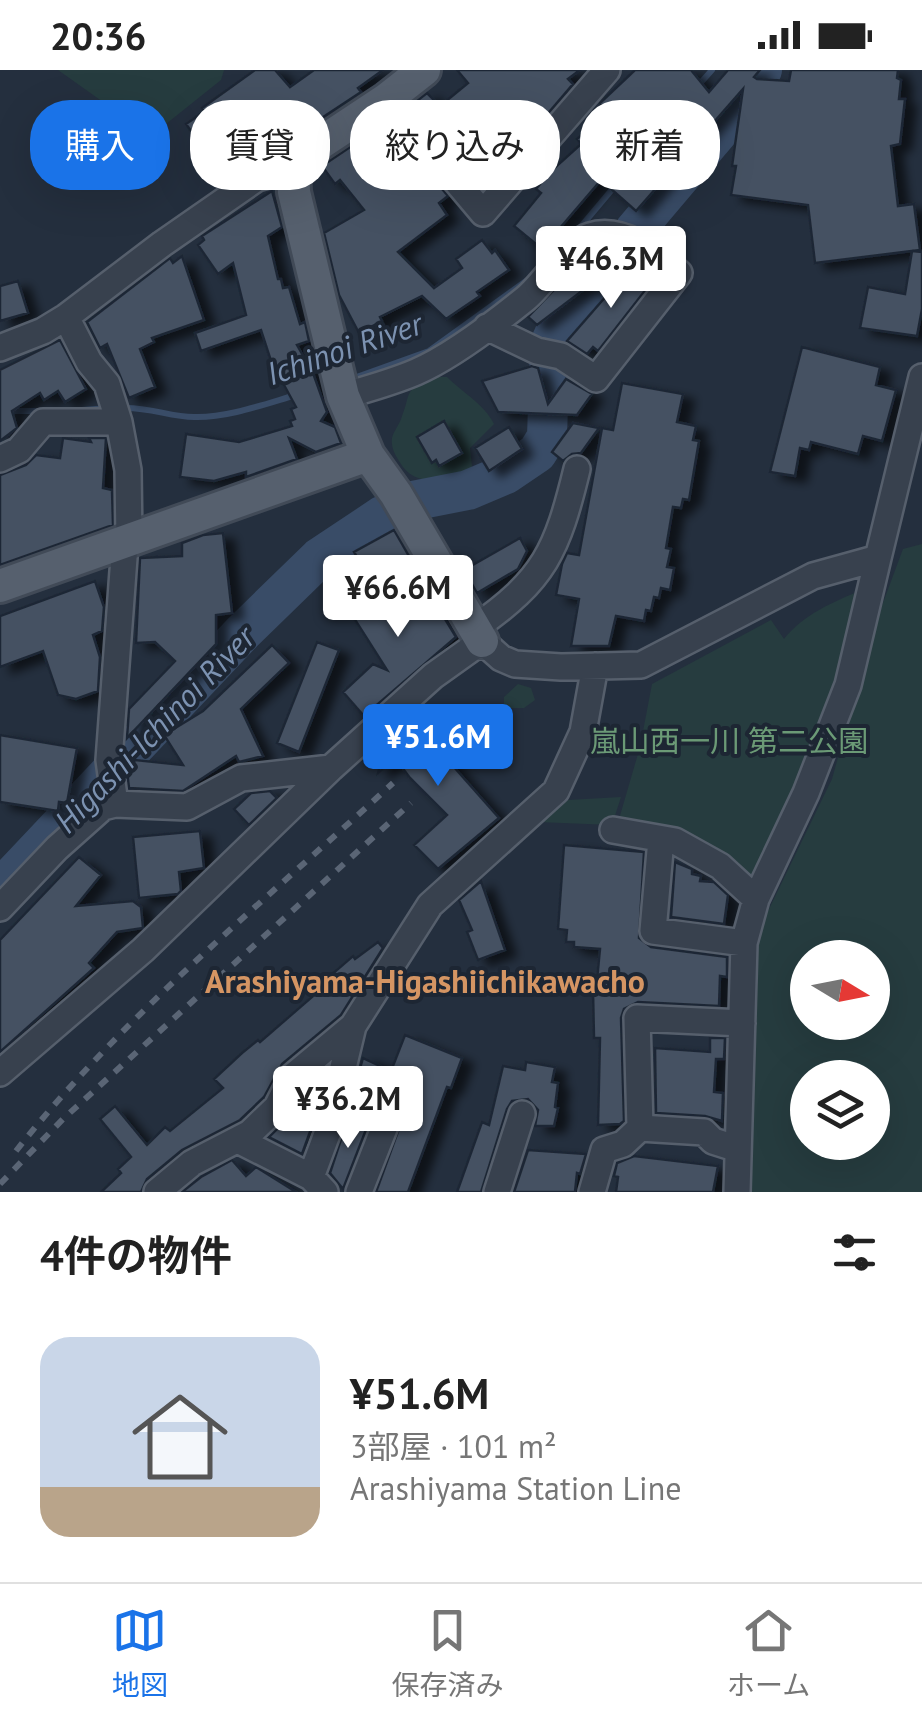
<!DOCTYPE html>
<html lang="ja">
<head>
<meta charset="utf-8">
<style>
	:root { --surface:#fff; --page:#f6f6f6; --text:#222; --muted:#767676; --line:#e0e0e0; --accent:#1a73e8 }
	body { margin:0; font-family:"PT Sans","Noto Sans JP",sans-serif; background:var(--page); color:var(--text); height:100vh; display:flex; flex-direction:column; font-size:38px; white-space:nowrap }
	* { box-sizing:border-box; margin:0 }
	p { font-size:32px; color:var(--muted) }
	.icon { flex:none; width:55px; height:55px; fill:none; stroke:currentColor; stroke-width:2; stroke-linecap:round; stroke-linejoin:round }
	.map { position:relative; height:1122px; overflow:hidden }
	.details { display:flex; flex-direction:column; background:var(--surface); flex:1 }
	.details>* { flex:none }
	.top-card { position:absolute; left:30px; top:30px; width:862px; height:90px; display:flex; gap:20px }
	.needle { width:65px; rotate:100deg }
	.buttons { position:absolute; left:790px; top:870px; display:grid; gap:20px }
	.buttons a { display:grid; place-items:center; width:100px; height:100px; border-radius:50%; background:var(--surface); box-shadow:0 10px 40px #0002; font-size:50px }
	.price { position:absolute; translate:-50% -85px; padding:0 22px; border-radius:10px; background:#fff; color:#222; font-size:32px; line-height:65px; filter:drop-shadow(0 2px 5px #0008) }
	.price::after { content:''; position:absolute; left:50%; top:60px; width:30px; height:22px; margin-left:-15px; background:inherit; clip-path:polygon(0 0,100% 0,50% 100%) }
	.price.current { background:var(--accent); color:#fff }
	ul { padding:0; list-style:none }
	li { display:flex; align-items:center; gap:30px; height:250px; padding:0 40px }
	li span { display:grid; place-items:center; flex:none; width:280px; height:200px; border-radius:30px; color:#555 }
	li>.icon { margin-inline-start:auto }
	span .icon { width:120px; height:120px; fill:#fffc; stroke-width:1 }
	li b { font-size:42px }
	h2 { display:flex; justify-content:space-between; align-items:center; height:120px; padding:0 40px; font-size:42px }
	.chip { padding:0 35px; border-radius:40px; background:var(--surface); box-shadow:0 10px 40px #0002; font-size:35px; line-height:90px }
	.chip.current { background:var(--accent); color:#fff }
	.status { display:flex; justify-content:space-between; align-items:center; height:70px; padding:0 50px; background:var(--surface); direction:ltr }
	.status svg { height:28px; fill:currentColor }
	.tab-bar { display:flex; justify-content:space-around; align-items:center; height:140px; border-top:2px solid var(--line); background:var(--surface); font-size:28px; color:var(--muted) }
	.tab-bar a { display:grid; justify-items:center; gap:5px }
	.tab-bar .current { color:var(--accent) }
	.map>svg:first-child { display:block }
</style>
</head>
<body>
<div class="status"><b>20:36</b><svg viewBox="0 0 49 12"><path d="M0 12V9h3v3zM5 12V6h3v6zM10 12V3h3v9zM15 12V0h3v12zM26 1h20v11H26zM47 4h2v5h-2z"/></svg></div>
<div class="map">
<svg width="922" height="1122" viewBox="0 0 922 1122">
	<defs>
		<filter id="shadow"><feDropShadow dx="11" dy="6" stdDeviation="5" flood-color="#0009"/></filter>
	</defs>
	<rect width="100%" height="100%" fill="#242f3e"/>
	<path fill="#263c3f" fill-rule="evenodd" d="M58,0H224L221,10L151,66Z
		M426,307H447C463,323 484,334 494,354L470,378L472,397L463,407C436,410 414,417 399,391C394,383 391,377 392,368C394,360 400,354 402,346C411,323 403,325 426,307Z
		M922,474V1122H746L756,866L832,709L877,549L903,479ZM808,888H872V952H808ZM808,1008H872V1072H808Z
		M862,520L853,569L757,821L617,756L640,677L652,614L771,550L784,569C804,544 833,532 862,520Z
		M518,614L531,618L535,630L524,638H504V627Z
		M621,727L612,755L538,752L568,730Z"/>
	<g fill="none" stroke-linecap="round" stroke-linejoin="round">
		<path stroke="#394c67" stroke-width="6" d="M696,18L712,0
			M578,160L615,116
			M351,309L429,281L526,211
			M123,338C150,337 170,347 194,347C227,348 265,334 296,325
			M0,341H45
			M68,341L110,338"/>
		<path stroke="#394c67" stroke-width="40" d="M0,819L243,562L319,488L382,446L412,431L468,420L506,404L537,383L547,367L550,274L557,258L609,211L635,160L740,36L762,0"/>
	</g>
	<path fill="#455162" stroke="#1f2835" stroke-width="2.5" filter="url(#shadow)" d="M255,0H275L290,17L314,0H383L358,18L361,22L290,69L277,86L252,93L226,110L186,54L205,41L202,38Z
		M457,0H580L568,9L573,14L544,48L510,76L514,82L481,115L413,34L427,23L440,36L468,13Z
		M635,0H691L709,22L728,0H760L754,7L757,9L789,11L791,0H898L897,8L901,10L899,29H905L900,74L891,76L898,136L914,134L920,180L912,181L922,182V239L917,266L860,258L868,217L905,224L912,181L815,193L808,135L731,125L736,96H732L743,19L636,141L601,110L542,179L514,156L541,123L536,119L550,102L581,74L577,69L607,42L600,33Z
		M386,53L448,126L439,133L447,145L398,182L434,218L462,198L456,189L482,170L492,183L495,180L509,200L477,222L480,226L446,249L422,226L380,247L382,251L359,263L339,225L324,163L364,140L340,110L335,114L322,96Z
		M272,121L282,157L268,166L278,209H281L283,218L289,217L300,254L305,252L309,271L297,275L313,303L327,342L321,351L335,357L341,373L316,382L289,368L297,389L246,407V402L214,411L180,407L186,364L239,372L292,356L290,351L295,349L291,339L296,337L271,291L261,260L201,281L195,263L246,245L233,193L218,204L198,175L204,170L202,166Z
		M598,181L611,199L537,255L528,247L575,198Z
		M182,186L204,250L152,268L154,272L140,279L155,317L129,328L107,274L100,278L87,252L170,188L173,193Z
		M635,193L654,209L598,281L593,277L587,284L567,271Z
		M18,211L28,243L0,251V216Z
		M60,270L86,319L65,332L58,321L44,330L40,323L12,341L17,358L0,371V300Z
		M802,277L880,297L876,315L896,320L882,371L863,366L858,384L811,372L809,380L800,378L795,406L770,402Z
		M532,296L538,298L548,334L566,309L592,324L577,345L498,342L482,311Z
		M622,313L683,324L677,352L696,356L693,370L699,371L689,430L683,429L681,438L673,437L666,478L671,479L667,497L674,498L670,520L661,518L659,528L654,527L651,541L646,540L644,551L616,546L609,576H571L579,529L556,525L562,494L567,483L579,485L602,358L613,360Z
		M444,351L462,383L439,396L436,390L432,393L417,367Z
		M573,353L599,358L581,383L572,384L563,391L552,382Z
		M509,357L522,379L489,401L475,378Z
		M63,368L91,372L89,368H106L103,418L112,420L113,455L0,495V405L26,395L36,385L60,388Z
		M394,460L410,488L335,520L327,500L357,487L354,482Z
		M223,463L232,543L216,545V574L127,668L129,639L175,591L155,572L136,573L140,488L182,486V473L203,465Z
		M520,468L527,481L518,499L477,523L464,500Z
		M417,503L456,567L364,646L343,622L373,594L387,600L352,545Z
		M95,511L104,537L102,561L93,565L100,587L98,621L76,629L58,625L43,581L0,597V546Z
		M317,572L339,580L299,682L277,673Z
		M272,575L289,593L241,639L263,686L239,692L236,686L183,721L129,718L127,701L135,690L183,695L164,665L203,641Z
		M440,646L439,680L499,748L438,799L414,775L447,745L410,708L395,688L378,703L385,671L407,651Z
		M0,665L77,678L67,733L59,732L58,741L0,732Z
		M270,721L277,728L249,755L234,739L251,723Z
		M200,761L204,798L179,802L181,821L178,824L139,828L133,767Z
		M564,775L644,782L639,868L651,877L727,887V907L720,906L719,936L638,932L624,939L621,948L624,1051L620,1054L598,1055L600,968H594L593,920H596L600,879L574,877V872H566L567,860L558,859Z
		M79,787L101,805L76,836L133,831L141,837L143,858L117,862L89,893L94,898L0,982V870Z
		M675,792L692,799V804L701,806L700,811L714,812L728,825L724,854L671,847Z
		M481,811L505,880L478,890L467,862L472,860L459,830Z
		M378,872L383,878L341,945L282,994L264,1027L240,1050L182,1080L147,1109L141,1122H101L121,1103L118,1099L131,1087L100,1049L115,1036L147,1075L165,1057L170,1061L223,1018L214,1009L242,983L258,970L260,972L312,927L309,924L353,886L355,889Z
		M405,965L462,988L451,1018L447,1017L408,1122H376L404,1045L395,1034L355,1016L363,988L391,1001Z
		M710,968H725L724,989H716L714,1022L723,1023L722,1051L705,1046L656,1043L655,978L710,982Z
		M526,992L555,997L552,1012L558,1013L555,1037L558,1038L554,1056H535L538,1040L528,1029L512,1031L507,1039L481,1122H457L482,1052L489,1055L503,996L525,1000Z
		M323,1002L311,1059L302,1084L269,1067L291,1045L306,1016Z
		M348,1048L367,1057L343,1119L330,1103Z
		M528,1080L586,1084L580,1104L577,1103L575,1122H514Z
		M634,1086L718,1096L713,1122H616L618,1107L614,1106L617,1093Z
		M232,1090L246,1106L256,1097L296,1122H182L201,1107Z"/>
	<g fill="none" stroke-linecap="round" stroke-linejoin="round">
		<g stroke="#565f6c" stroke-width="30">
			<path id="minor" d="M387,29L483,143L607,0
				M66,247L89,292L107,314L119,352L128,400L129,471
				M0,278L43,261L66,247L162,174L257,108L293,98
				M343,326C367,319 393,312 416,302C451,287 494,254 525,229C544,214 569,172 590,166C622,155 657,184 679,203L596,309L561,286L537,281L487,257
				M0,389L19,380L43,352H119
				M475,558C545,509 557,481 577,399
				M115,734L109,690L125,474
				M613,760L675,771L720,796L756,829
				M661,769L653,861L744,873
				M0,838L57,778L103,737L115,734L187,737L241,708L331,698L433,606L482,571L501,588L515,594L561,597L641,595L813,506L878,488L922,307
				M0,1003L143,880L331,698
				M336,1025L388,1048L359,1122
				M640,1058L637,948L742,953
				M238,1070L311,1107L325,1122
				M311,1107L327,1064L353,956
				M157,1122L192,1093L250,1063L277,1037L293,1006L353,956L430,835L556,721L583,662L595,596
				M497,1122L522,1044
				M592,1122L604,1080L623,1074L640,1058L704,1062L713,1071L738,1079
				M737,1122L744,873L756,829L806,723L848,615L878,488"/>
		</g>
		<g stroke="#414a57" stroke-width="38">
			<path id="major" d="M424,0L387,29L301,86L293,98L294,122L343,326L368,385L396,424L482,571
				M0,516L368,385"/>
		</g>
		<use href="#minor" stroke="#38414e" stroke-width="25"/>
		<use href="#major" stroke="#56606e" stroke-width="32"/>
		<path stroke="#5a6575" stroke-width="6" stroke-dasharray="10 10" stroke-linecap="butt" d="M16,1081C125,943 264,832 393,713
			M0,1114L63,1049L411,733"/>
	</g>
	<g text-anchor="middle" dominant-baseline="central" stroke-width="8" stroke-linejoin="round" paint-order="stroke">
		<g font-size="30" fill="#6b9a76" stroke="#1d2633">
			<text x="729" y="670">嵐山西一川 第二公園</text>
		</g>
		<g font-size="32" font-style="italic" fill="#7c92b1" stroke="#1d2633">
			<text transform="translate(344 278) rotate(-19)">Ichinoi River</text>
			<text transform="translate(154 659) rotate(-46)">Higashi-Ichinoi River</text>
		</g>
		<g font-size="32" font-weight="bold" fill="#d59563" stroke="#1d2633">
			<text x="425" y="911">Arashiyama-Higashiichikawacho</text>
		</g>
	</g>
</svg>
<div class="buttons">
<a><svg class="needle" viewBox="-14 -14 28 28"><path d="M0-13l5 13h-10z" fill="#e53935"/><path d="M0 13l5-13h-10z" fill="#767676"/></svg></a>
<a><svg class="icon" aria-label="layers" viewBox="0 0 24 24"><path d="M12 4l9 5-9 5-9-5zM3 14l9 5 9-5"/></svg></a>
</div>
<b class="price" style="left:611px;top:241px">¥46.3M</b>
<b class="price" style="left:398px;top:570px">¥66.6M</b>
<b class="price current" style="left:438px;top:719px">¥51.6M</b>
<b class="price" style="left:348px;top:1081px">¥36.2M</b>
<div class="top-card">
<a class="chip current">購入</a>
<a class="chip">賃貸</a>
<a class="chip">絞り込み</a>
<a class="chip">新着</a>
</div>
</div>
<section class="details">
<h2>4件の物件<svg class="icon" aria-label="filters" viewBox="0 0 24 24"><path d="M4 7h16M4 17h16"/><circle cx="9" cy="7" r="2"/><circle cx="15" cy="17" r="2"/></svg></h2>
<ul>
<li><span style="background:linear-gradient(#c9d6e8 75%,#b9a48a 0)"><svg class="icon" aria-label="home" viewBox="0 0 24 24"><path d="M3 11l9-7 9 7M6 9v11h12V9"/></svg></span><div><b>¥51.6M</b><p>3部屋 · 101 m²</p><p>Arashiyama Station Line</p></div></li>
</ul>
</section>
<nav class="tab-bar">
<a class="current"><svg class="icon" aria-label="map" viewBox="0 0 24 24"><path d="M3 6l6-2 6 2 6-2v14l-6 2-6-2-6 2zM9 4v14M15 6v14"/></svg>地図</a>
<a><svg class="icon" aria-label="saved" viewBox="0 0 24 24"><path d="M7 4h10v16l-5-4-5 4z"/></svg>保存済み</a>
<a><svg class="icon" aria-label="home" viewBox="0 0 24 24"><path d="M3 11l9-7 9 7M6 9v11h12V9"/></svg>ホーム</a>
</nav>
</body>
</html>
